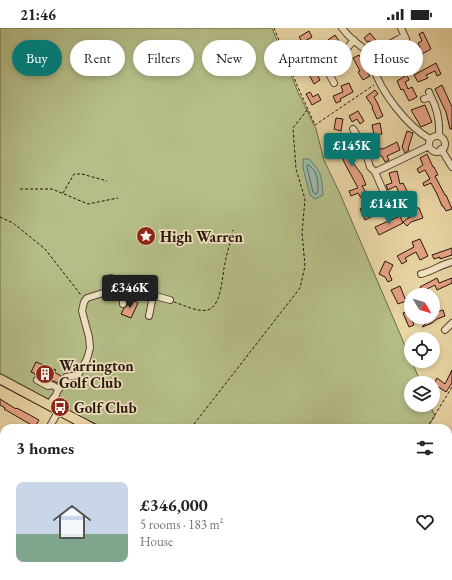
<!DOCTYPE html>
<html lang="en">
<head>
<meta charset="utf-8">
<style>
	:root { --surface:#fff; --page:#f6f6f6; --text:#222; --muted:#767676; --accent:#0f766e }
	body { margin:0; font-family:"EB Garamond",serif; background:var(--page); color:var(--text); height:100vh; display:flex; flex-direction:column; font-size:15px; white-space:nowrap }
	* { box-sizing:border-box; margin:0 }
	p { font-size:13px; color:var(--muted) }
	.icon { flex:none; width:22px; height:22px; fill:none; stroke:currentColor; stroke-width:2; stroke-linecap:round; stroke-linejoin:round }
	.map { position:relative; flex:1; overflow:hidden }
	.drawer { position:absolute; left:0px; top:396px; width:452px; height:156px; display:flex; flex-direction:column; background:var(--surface); border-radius:12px 12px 0 0; box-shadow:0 2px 6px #0003 }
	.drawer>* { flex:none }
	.guide { position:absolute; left:12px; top:12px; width:428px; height:36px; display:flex; gap:8px }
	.needle { width:26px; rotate:128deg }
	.tools { position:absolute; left:404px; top:260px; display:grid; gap:8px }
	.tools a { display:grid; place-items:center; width:36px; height:36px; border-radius:50%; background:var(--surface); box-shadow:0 2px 6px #0003; font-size:20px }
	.price { position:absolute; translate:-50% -34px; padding:0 9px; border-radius:4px; background:var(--accent); color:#fff; font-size:13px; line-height:26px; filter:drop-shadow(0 1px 2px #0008) }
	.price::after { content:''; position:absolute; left:50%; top:24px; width:12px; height:9px; margin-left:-6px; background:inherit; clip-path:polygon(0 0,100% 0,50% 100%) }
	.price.current { background:#222; color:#fff }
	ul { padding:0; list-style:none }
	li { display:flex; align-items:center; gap:12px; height:100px; padding:0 16px }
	li span { display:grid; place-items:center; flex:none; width:112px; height:80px; border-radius:8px; color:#555 }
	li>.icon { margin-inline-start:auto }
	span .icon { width:48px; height:48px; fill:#fffc; stroke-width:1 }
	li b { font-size:17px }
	h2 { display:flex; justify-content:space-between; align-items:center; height:48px; padding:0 16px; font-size:17px }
	.tag { padding:0 14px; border-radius:18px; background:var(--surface); box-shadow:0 2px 6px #0003; font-size:14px; line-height:36px }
	.tag.current { background:var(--accent); color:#fff }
	.status { display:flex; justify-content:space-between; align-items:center; height:28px; padding:0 20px; background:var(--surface); direction:ltr }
	.status svg { height:11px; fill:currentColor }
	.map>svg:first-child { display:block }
</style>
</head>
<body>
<div class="status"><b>21:46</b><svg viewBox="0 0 49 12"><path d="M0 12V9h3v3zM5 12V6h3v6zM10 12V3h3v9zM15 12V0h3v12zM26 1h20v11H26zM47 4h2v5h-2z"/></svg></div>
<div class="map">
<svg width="452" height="552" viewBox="0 0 452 552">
	<rect width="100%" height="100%" fill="#ead6a5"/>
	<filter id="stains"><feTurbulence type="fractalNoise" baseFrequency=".005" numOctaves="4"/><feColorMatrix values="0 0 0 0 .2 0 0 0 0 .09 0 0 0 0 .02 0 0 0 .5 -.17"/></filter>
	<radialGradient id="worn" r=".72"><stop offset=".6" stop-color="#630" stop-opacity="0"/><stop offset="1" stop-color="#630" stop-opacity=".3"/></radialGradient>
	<path fill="#b5be88" stroke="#6e6948" d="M0,0H272L298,64L316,101L324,132L341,168L421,355H411V377H430L435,388L427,400H106L43,374L0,353Z
		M326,548H426L427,552H329Z"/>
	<path fill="#98b9a7" stroke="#6b7768" d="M303,131H309C322,144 322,150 323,167L315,171L310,167L303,140Z"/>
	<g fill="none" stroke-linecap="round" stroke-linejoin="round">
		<path stroke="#606658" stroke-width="1" d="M308,137C318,142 318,154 318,164L316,166L313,164L307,139Z"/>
	</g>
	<path fill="#e6a286" stroke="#271409" d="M309,3L312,9L300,16L301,19L297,21L302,31L298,34L290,17L301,12L299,9Z
		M423,4L431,21L413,31L410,25L420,20L418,15L422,13L419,6Z
		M370,5L378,15L374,18L370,13L367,14L364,10Z
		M335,7L341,16L334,20L328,12Z
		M385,26L394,41L391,44L387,39H385L380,29Z
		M359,27L365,37L363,38L370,48L363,52L358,44L360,43L353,30Z
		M308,29L320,52L314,56L302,33Z
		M436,35L441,46L437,48L435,43L426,47L428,50L418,54L414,47Z
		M407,47L409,52L405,54L408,61L412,59L417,69L409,73L403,61L401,62L397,53Z
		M349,55L353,64L340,71L341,73L336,75L333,68L343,64L341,58Z
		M442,57L452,79V101H450L446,84L435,61Z
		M375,62L378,66L374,69L377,74L383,88L377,91L372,80L373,79L366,69Z
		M310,64L313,69L318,66L321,72L312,77L306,66Z
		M425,77L432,94L421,99L411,82Z
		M358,83L364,93L360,96L357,91L352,94L349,88Z
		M336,90L343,91L341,103L334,101Z
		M380,95L382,106L374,107L372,97Z
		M407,103L413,105L408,121L409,122L405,125L402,119Z
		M342,105L346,119L356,114L358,119L349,123L351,132L362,147L366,157L362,158L371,172L365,176L358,165L351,168L349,163L358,160L344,134L341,121L333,125L331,121L337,118L334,108Z
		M397,114L400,122L387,128L389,132L385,134L382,128L371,126V119L383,121Z
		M427,126L433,139H434L438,147L435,148L445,167H446L452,181L446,183L443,178H442L437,166L431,155L424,158L423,155L430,151L425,142L419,145L417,141L423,137L420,130Z
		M397,143L400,156L403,155L409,167L412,165L417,180H419L423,190L411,194L407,198L403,194L408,190L415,187L411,178L408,179L403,166L400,167L396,158L388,162L386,157L392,155L389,145Z
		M367,177L373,188L365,192L360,181Z
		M400,188L403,195L379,207L375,199Z
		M420,211L428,228L420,232L416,224L405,230L407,233L402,236L397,228L414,219L412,214Z
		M452,220V227L440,231V229L434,231L432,227Z
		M385,233L393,237L389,245L392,252L388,254L385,249L379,246Z
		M437,250L439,255L452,250V255L437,262L435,257L427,261L428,264L424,267L420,259Z
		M400,258L406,273L398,276L391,262Z
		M129,270L138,275L131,290L121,286L124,280L127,278Z
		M411,282V289L414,297L409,299L403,285Z
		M443,282L445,288L437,291L432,295L422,299L432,289H436L435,286L437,284Z
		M36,334L56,342L54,344L61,348L57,355L54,353H49L34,346V345L31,344Z
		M452,342V355L446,364L434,356L437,350L445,356Z
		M0,371L16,381L17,380L39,392L35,399L4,381L5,380L0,377Z"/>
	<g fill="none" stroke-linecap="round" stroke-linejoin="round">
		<g stroke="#584430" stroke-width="8">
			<path id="minor" d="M342,0C350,11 361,19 372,26C372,30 372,34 373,38C380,63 407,98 430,111
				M401,0L406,11
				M310,21C316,25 319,32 325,38
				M372,26L404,8
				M334,55L325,38L332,32L343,25L354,12
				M431,69C438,82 440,93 439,108
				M424,71L431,69L429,64
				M353,101L364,118L370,139L375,144L389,176
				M429 116a8 8 0 1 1 16 0a8 8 0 1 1-16 0Z
				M441,121L452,139
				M375,144L429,118
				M421,246C433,243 440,237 452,234
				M111,250L121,263
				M123,276V263
				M149,288L153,268
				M445,302L452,295
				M37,352L48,358L52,357L59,361
				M52,372L56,367L57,364L66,349L78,347L87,331L90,320L89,309L82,283L84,274L87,270L103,265L134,262L170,272
				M49,400L59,382
				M0,469L4,462
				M448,477L452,486
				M0,483L4,484
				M448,500L452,499
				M137,548L146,552
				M289,548L291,552
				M428,548V552"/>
		</g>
		<g stroke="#271409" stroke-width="11">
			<path id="highway" d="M0,351L92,400
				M311,548L314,552"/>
		</g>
		<path stroke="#271409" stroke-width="1" stroke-dasharray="3 2" stroke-linecap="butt" d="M274,0L297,57L315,97L374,57
			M20,161H52L88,176L118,170
			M63,165L74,146H82L107,153
			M0,189L13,195L45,221L81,267
			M174,274C184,277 200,286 210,281C222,275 222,247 225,235C227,224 231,213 233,202
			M191,400L300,260L305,238L302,205L305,171L296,141L293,100L308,81
			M427,400L452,359"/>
		<use href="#minor" stroke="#f1e4c4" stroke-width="6"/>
		<use href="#highway" stroke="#ead6a5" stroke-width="9"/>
	</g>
	<defs>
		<g id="sight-disc" transform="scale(1)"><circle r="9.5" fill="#8f2418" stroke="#f1e4c4"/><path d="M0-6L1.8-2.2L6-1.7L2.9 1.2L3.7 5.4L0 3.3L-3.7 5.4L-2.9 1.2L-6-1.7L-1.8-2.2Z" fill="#fff"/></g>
		<g id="building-disc" transform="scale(1)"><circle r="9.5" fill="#8f2418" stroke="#f1e4c4"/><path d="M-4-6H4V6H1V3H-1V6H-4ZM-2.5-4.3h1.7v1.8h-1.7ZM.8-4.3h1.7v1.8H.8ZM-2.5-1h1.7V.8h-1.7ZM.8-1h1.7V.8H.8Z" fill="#fff"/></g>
		<g id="bus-disc" transform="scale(1)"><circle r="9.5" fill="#8f2418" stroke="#f1e4c4"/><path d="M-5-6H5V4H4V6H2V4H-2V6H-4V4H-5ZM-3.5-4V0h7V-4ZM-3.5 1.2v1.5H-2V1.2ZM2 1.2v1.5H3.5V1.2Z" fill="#fff"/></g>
	</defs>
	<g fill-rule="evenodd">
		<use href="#sight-disc" x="146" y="208"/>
		<use href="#building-disc" x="45" y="346"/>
		<use href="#bus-disc" x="60" y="379"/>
	</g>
	<g text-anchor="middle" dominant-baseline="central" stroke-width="3.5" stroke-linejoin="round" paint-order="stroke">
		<g font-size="15" font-weight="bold" fill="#271409" stroke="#f1e4c4" text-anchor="start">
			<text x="160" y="208">High Warren</text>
			<text x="59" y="337">Warrington<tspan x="59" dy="17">Golf Club</tspan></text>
			<text x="74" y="379">Golf Club</text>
		</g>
	</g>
	<rect width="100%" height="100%" filter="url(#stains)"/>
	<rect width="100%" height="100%" fill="url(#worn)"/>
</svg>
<div class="tools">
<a><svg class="needle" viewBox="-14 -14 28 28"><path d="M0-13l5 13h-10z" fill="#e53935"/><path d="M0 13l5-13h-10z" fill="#767676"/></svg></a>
<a><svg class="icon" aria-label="locate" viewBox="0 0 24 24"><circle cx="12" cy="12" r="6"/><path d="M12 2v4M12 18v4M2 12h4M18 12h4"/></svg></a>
<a><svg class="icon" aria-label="layers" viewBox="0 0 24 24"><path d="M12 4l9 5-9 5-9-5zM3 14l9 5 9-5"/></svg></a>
</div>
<b class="price" style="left:352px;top:139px">£145K</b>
<b class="price" style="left:389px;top:197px">£141K</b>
<b class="price current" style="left:130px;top:281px">£346K</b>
<div class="guide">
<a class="tag current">Buy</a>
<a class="tag">Rent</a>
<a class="tag">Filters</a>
<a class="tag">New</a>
<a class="tag">Apartment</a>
<a class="tag">House</a>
</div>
<section class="drawer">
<h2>3 homes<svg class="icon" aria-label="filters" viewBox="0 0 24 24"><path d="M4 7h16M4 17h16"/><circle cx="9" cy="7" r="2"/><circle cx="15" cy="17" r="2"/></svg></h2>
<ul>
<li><span style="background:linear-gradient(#c9d6e8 65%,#7fa58c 0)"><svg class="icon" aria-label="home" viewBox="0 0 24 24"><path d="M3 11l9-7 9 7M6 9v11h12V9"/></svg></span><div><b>£346,000</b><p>5 rooms · 183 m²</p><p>House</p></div><svg class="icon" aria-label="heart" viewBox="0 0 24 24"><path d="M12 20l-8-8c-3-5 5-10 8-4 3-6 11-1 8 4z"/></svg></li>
</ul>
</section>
</div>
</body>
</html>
